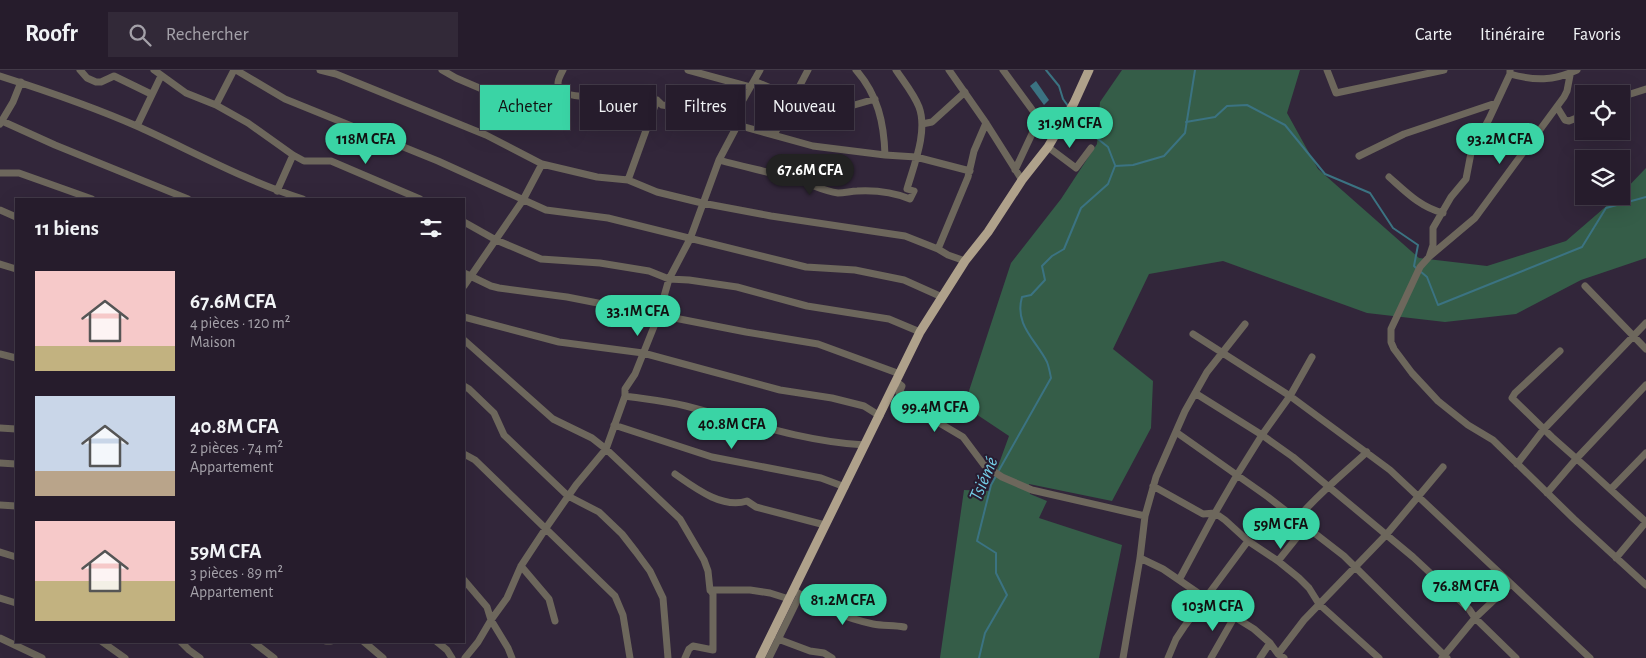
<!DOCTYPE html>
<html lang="fr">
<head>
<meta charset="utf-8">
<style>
	:root { --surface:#261c2c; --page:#322938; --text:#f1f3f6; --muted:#a4a1a9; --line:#423a48; --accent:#3ad4a5 }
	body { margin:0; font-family:"Alegreya Sans",sans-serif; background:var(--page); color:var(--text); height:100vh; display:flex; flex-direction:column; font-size:19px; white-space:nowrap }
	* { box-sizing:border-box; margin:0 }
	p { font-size:16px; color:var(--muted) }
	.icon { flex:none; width:28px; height:28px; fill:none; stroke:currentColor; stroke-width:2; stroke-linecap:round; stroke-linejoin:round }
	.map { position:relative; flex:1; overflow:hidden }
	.details { position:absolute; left:15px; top:128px; width:450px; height:445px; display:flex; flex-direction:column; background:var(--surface); border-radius:0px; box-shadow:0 5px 20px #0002,0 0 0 1px var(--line) }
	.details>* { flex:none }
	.hud { position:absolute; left:480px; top:15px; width:475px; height:45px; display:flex; gap:10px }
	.tools { position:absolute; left:1575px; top:15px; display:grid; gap:10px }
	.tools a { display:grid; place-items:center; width:55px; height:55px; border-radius:0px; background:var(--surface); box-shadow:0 5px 20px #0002,0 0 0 1px var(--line); font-size:25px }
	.price { position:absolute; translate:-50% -42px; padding:0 11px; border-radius:18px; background:var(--accent); color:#111; font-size:16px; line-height:32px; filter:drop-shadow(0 1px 2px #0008) }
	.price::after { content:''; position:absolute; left:50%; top:30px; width:15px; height:11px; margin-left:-8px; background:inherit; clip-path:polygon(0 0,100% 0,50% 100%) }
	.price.current { background:#222; color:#fff }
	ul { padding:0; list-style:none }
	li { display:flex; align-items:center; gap:15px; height:125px; padding:0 20px }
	li span { display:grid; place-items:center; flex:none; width:140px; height:100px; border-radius:0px; color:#555 }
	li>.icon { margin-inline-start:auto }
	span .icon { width:60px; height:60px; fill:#fffc; stroke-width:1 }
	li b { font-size:21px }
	h2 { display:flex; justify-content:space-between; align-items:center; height:60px; padding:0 20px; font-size:21px }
	.chip { padding:0 18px; border-radius:0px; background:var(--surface); box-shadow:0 5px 20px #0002,0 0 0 1px var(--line); font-size:18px; line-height:45px }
	.chip.current { background:var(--accent); color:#111 }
	header { display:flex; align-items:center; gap:30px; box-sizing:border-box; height:70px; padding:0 25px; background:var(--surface); border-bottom:1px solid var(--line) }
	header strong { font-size:24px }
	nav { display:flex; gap:28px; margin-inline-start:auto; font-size:18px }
	.search { width:350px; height:45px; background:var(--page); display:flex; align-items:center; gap:12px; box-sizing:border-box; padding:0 18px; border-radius:0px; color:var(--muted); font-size:19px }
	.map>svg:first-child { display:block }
</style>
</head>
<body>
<header>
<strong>Roofr</strong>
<div class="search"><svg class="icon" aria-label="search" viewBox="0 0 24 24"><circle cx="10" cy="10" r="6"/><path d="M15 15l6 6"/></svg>Rechercher</div>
<nav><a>Carte</a><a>Itinéraire</a><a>Favoris</a></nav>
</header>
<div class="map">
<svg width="1646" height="588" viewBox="0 0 1646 588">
	<rect width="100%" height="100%" fill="#32263a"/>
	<path fill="#355d48" d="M1122,0H1300L1287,43L1318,99L1419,188L1487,196L1566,171L1618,126H1621V124L1646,98V188L1581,210L1516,244L1445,252L1367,243L1223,191L1149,204L1113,279L1153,311L1151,358L1112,431L1029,414L1030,424L1047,431L1039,448L1122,475L1099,588H940L964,420L989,421L1009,366L964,336L1011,193L1061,129L1097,74L1100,32Z"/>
	<path fill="#3b7382" d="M1036,11L1049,30L1044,35L1030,16Z"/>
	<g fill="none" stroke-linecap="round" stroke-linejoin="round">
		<path stroke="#3b7382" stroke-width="2" d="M1046,0L1059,16L1063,29L1068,36
			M1072,42L1088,61L1108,77L1115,95
			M1186,52L1215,47L1227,36L1247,35L1285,55L1325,104L1370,123L1393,158L1418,175L1414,196L1416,198
			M1420,201L1427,207L1438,235L1582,177L1606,138L1646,127
			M998,402L1051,308C1050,303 1049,297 1047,292C1036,270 1014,255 1022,227L1031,225L1045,210L1042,196L1052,186L1064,179L1081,138L1108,114L1115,96L1133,95L1164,86L1185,63L1195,0
			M979,588L985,563L1007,525L996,503V483L977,471L991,415L996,406"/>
		<path stroke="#6d675c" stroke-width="7" d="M80,0L87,8L96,12H101L114,6L151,24
			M154,0L186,23L216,35L248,53L293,85L304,91H331L420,129
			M236,0L285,29L438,91L546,140L608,148L806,197L855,200L904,210L942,227
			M320,0L336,4L486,65L542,94L597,107L628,110L657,122L702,133L771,146L905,166L938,179L948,185L965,191
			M442,0L456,8L517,34
			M563,0C560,6 554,15 562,21C576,31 606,24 623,25C634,26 646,28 657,30L662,35L669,36L813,76L885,85L916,87L970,101
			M688,0L750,17
			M856,0C878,25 884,53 885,85
			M949,0L986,53L1022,110
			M1003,0L1039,49L1015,100
			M1327,0L1336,23L1444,0
			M1510,0V4L1489,49L1471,83L1466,109L1451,127L1433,158V175L1429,187L1420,197L1399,242L1391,259V272L1394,279L1412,303L1438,331L1468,355L1493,370L1574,449L1646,515
			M1510,4C1535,11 1553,11 1577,0
			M0,6C47,21 94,37 139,57C194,82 246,111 303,129
			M754,11L792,27L821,37L830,42L875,29
			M1621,27L1646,19
			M216,35L234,0
			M1557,37L1565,50L1569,51L1584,45
			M2,51L55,75L188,129
			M0,54L13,32L21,12
			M922,54L932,52L965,22
			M137,56L161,6
			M774,65L808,0
			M1048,77L1076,98L1091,78
			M1359,86L1404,64L1496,33
			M719,90C744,97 769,102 794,109C809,113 823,121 838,123C845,123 851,121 857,121C875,120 893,122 910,129L914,121L907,119C914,95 928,61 919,37C914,24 904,12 896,0
			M0,103H19L92,129
			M1389,107C1406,122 1420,137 1443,143
			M628,110L657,30
			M277,121L293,85
			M0,140L16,147
			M464,152L496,170L541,189L600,193L649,201L669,209L689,210L737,217L807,236L889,249L920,262
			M938,179L968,107L974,81L986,53
			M1430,186L1475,148L1564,27L1567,21L1571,0
			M0,194L16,199
			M464,203L491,216L499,218L567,227L746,262L818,274L900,304
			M464,216L523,130L542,94
			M1585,216L1646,279
			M464,247L559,272L643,283L780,320L832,328L864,336L880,346
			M1193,264L1290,326L1390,400L1590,588
			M464,270L553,349L592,368L606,379L680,449L704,490L708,501L710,520L713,524V580L693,576L689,579L685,588
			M1560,281L1515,323L1512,328L1552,367L1587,398L1646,452L1616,488
			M0,284L16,288
			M897,312L902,316L899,323L911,329L926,332L936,351L963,367L984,395L1002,407L1032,420L1145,446
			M464,316L469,319L494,343L504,365L568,426L599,442L622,464L636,482L650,501L663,528L668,588
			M1195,323L1262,365L1293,387L1413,487L1469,539L1475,548L1516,588
			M625,326C645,329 666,331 686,336C744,351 805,372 865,375
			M614,355L712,387L821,408L845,417
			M0,358L16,359
			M1176,362L1268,427L1344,486L1447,588
			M464,384L475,390L615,526L623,545L630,588
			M0,393L16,394
			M1517,394L1544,359L1646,253
			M675,404C695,418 722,439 747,431L756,437L825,455
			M1153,416L1203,444L1215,443L1225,450L1248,471L1278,491L1299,508L1309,518L1319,534L1379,588
			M1611,419L1646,383
			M1547,423L1577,388L1646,315
			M0,435L16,436
			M1297,449C1318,424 1343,404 1367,382
			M0,482L16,487
			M1140,488L1163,499L1217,536L1254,559L1270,573L1278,584L1284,588
			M1278,491L1306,456
			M521,496L549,529L555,551
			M464,510L487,537L491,550L508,578L512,588
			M1179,510L1215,443L1237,405L1262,365L1290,326L1312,287
			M710,520H750L770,523L789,529
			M793,520C818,536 845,548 873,554C883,556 894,555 904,557
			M0,528L16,533
			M0,568L42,588
			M778,569L810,581L824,583L832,588
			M101,571L125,588
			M180,571L189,580L200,588
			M252,571L274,588
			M326,571H331
			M363,571L383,588
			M436,571L447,580L452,588
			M1278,584L1304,550L1386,465L1443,397
			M465,588L478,572L491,550L507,528L521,496L546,458L576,415L606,379L625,326V319L635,304L659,244L669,209L690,169L719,90L737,56L739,37L760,0
			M769,588L800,525
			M1123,588L1140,488L1145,446L1156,407L1185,341L1207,302L1245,254
			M1168,588L1176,569L1184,557L1248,471
			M1211,588L1235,546
			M1260,588L1270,573
			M1442,588L1475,548L1511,514"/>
		<path stroke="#afa18b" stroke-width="9" d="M760,588L920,262L965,191L988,162L1022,110L1048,77L1074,33L1089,0"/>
	</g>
	<g text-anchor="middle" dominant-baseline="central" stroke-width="4" stroke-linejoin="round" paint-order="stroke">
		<g font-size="19" font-style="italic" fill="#74cee7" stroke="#281c30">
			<text transform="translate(984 409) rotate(-67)">Tsiémé</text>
		</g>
	</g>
</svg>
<div class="tools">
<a><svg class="icon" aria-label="locate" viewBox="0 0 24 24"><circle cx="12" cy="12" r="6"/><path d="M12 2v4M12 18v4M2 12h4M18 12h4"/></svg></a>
<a><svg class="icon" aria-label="layers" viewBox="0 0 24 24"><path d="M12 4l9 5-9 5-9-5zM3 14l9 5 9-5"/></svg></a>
</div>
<b class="price" style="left:1070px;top:79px">31.9M CFA</b>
<b class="price" style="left:366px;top:95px">118M CFA</b>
<b class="price" style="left:1500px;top:95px">93.2M CFA</b>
<b class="price current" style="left:810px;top:126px">67.6M CFA</b>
<b class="price" style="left:638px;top:267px">33.1M CFA</b>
<b class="price" style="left:935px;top:363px">99.4M CFA</b>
<b class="price" style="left:732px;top:380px">40.8M CFA</b>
<b class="price" style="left:1281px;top:480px">59M CFA</b>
<b class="price" style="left:1466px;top:542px">76.8M CFA</b>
<b class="price" style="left:843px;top:556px">81.2M CFA</b>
<b class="price" style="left:1213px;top:562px">103M CFA</b>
<div class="hud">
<a class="chip current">Acheter</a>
<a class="chip">Louer</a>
<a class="chip">Filtres</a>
<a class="chip">Nouveau</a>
</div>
<section class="details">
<h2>11 biens<svg class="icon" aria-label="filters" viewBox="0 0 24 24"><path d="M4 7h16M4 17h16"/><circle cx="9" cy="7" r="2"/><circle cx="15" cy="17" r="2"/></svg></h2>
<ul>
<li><span style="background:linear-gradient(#f6c9c9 75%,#c2b280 0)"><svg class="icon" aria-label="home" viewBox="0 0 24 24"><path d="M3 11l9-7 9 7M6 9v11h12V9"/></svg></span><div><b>67.6M CFA</b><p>4 pièces · 120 m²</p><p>Maison</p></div></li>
<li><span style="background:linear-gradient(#c9d6e8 75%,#b9a48a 0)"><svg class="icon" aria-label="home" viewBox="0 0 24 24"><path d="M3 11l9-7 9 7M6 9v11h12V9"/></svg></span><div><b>40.8M CFA</b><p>2 pièces · 74 m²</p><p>Appartement</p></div></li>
<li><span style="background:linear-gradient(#f6c9c9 60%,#c2b280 0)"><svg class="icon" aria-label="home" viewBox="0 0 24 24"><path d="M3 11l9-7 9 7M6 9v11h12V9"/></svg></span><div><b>59M CFA</b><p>3 pièces · 89 m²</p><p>Appartement</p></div></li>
</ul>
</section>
</div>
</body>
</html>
